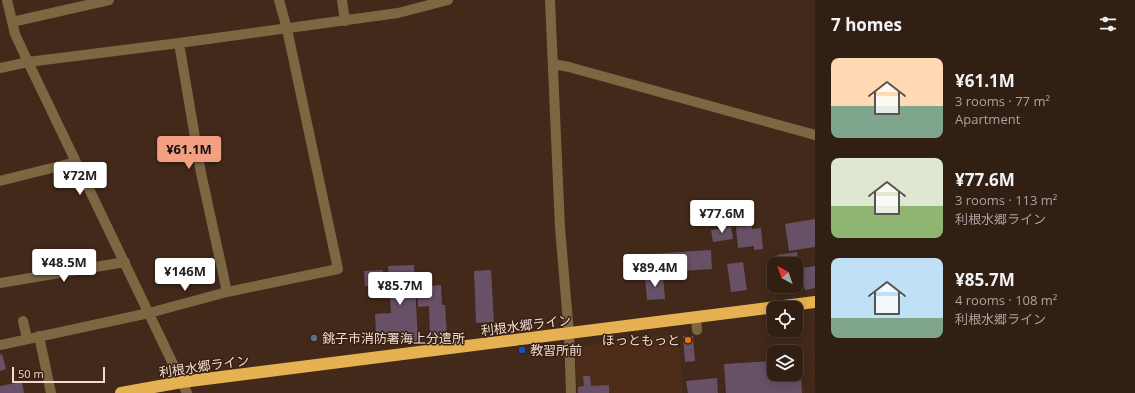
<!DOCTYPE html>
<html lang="en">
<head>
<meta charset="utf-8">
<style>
	:root { --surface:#321f14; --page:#3d2c22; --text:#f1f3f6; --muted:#a8a2a0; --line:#4d3d34; --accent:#f2a081 }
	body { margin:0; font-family:"Open Sans","Noto Sans JP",sans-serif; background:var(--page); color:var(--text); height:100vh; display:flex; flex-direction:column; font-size:15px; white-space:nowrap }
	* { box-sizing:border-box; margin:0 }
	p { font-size:13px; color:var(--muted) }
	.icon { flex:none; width:22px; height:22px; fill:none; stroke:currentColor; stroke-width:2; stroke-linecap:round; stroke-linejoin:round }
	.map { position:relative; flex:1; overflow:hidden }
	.side { display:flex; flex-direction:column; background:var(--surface); width:320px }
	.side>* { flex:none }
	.needle { width:26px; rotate:320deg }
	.tools { position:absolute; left:767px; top:257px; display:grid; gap:8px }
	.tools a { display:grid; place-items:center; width:36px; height:36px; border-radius:8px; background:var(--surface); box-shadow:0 2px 10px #0003,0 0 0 1px var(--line); font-size:20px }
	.scale { position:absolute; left:12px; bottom:10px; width:93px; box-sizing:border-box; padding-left:4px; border:2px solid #eddcd2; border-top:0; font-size:11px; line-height:14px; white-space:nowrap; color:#eddcd2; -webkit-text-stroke:3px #381f10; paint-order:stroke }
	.price { position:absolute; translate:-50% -34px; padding:0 9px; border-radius:4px; background:#fff; color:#222; font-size:13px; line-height:26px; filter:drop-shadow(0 1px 2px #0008) }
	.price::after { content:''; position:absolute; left:50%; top:24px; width:12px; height:9px; margin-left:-6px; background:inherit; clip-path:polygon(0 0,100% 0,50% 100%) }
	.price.on { background:var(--accent); color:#111 }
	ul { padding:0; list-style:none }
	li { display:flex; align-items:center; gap:12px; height:100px; padding:0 16px }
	li span { display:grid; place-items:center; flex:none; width:112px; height:80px; border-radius:8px; color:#555 }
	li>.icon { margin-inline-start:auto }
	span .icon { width:48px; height:48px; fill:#fffc; stroke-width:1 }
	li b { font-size:17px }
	h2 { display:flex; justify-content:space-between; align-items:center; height:48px; padding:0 16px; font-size:17px }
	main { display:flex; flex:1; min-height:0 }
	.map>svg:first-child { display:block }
</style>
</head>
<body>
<main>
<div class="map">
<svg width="815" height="393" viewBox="0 0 815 393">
	<rect width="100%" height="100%" fill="#42291a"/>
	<path fill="#4d2d1a" d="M678,333L683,393H577L575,347Z"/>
	<path fill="#685066" d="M815,219V247L789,251L785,224Z
		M752,226V229L761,228L763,249L754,250V246L738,248L736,227Z
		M731,227L733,239L713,242L711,230Z
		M711,250L712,269L649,273L648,254Z
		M797,252L801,279H796V264H778L777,255Z
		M743,262L747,290L731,292L727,264Z
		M414,265L418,341L392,342V333L376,334L375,314L391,313L388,266Z
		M815,266V288L805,290L801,268Z
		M383,270V285L365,286L364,271Z
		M491,270L494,322L476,323L474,271Z
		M663,276L665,299L647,300L645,277Z
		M429,280V286L441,285L442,305H445L447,335L430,336L429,306L418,307L417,281Z
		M683,336H693L695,361L685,362Z
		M2,354L6,369L0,371V355Z
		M796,360H800L802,393H726L724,364L774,361V374H796Z
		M583,376H590L591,386L609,385V393H578V387L584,386Z
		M717,378L718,393H688L686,381Z
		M22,382L24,393H0V386Z"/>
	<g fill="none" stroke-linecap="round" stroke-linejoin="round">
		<path stroke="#7c6743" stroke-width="10" d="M7,0L15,34L28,62L187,393
			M342,0L345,21
			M550,0L560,228L569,334L571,393
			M12,22L109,0
			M179,43L201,173L227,292
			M553,64L569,67L815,135
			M0,68L28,62L179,43L398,13L448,0
			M0,181L76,162
			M0,283L125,262
			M696,317L697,330
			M23,321L27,338
			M39,336L51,393
			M0,345L149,313L227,292L338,269L287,29L279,0"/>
		<path stroke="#e6b150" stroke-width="12" d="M121,393L182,382L815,302"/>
	</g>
	<circle fill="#5c6f8a" stroke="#381f10" stroke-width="1.5" cx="314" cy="338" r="4"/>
	<circle fill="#e8710a" stroke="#381f10" stroke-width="1.5" cx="688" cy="340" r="4"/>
	<rect fill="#1a4fb4" stroke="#381f10" stroke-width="1.5" x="518" y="346" width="8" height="8" rx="2"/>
	<g text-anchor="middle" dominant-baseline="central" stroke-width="3" stroke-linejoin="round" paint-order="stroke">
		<g font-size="13" fill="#eddcd2" stroke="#381f10">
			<text transform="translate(526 325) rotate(-7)">利根水郷ライン</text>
			<text transform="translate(204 366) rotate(-8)">利根水郷ライン</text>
		</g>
		<g font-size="13" fill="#eddcd2" stroke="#381f10" text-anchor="start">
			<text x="322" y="338">銚子市消防署海上分遣所</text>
			<text x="680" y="340" text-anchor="end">ほっともっと</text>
			<text x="530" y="350">教習所前</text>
		</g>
	</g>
</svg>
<div class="tools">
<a><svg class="needle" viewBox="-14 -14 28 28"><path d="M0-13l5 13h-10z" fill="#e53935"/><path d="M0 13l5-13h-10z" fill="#a8a2a0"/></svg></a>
<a><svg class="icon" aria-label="locate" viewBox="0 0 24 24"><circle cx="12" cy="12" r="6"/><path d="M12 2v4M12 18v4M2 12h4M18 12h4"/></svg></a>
<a><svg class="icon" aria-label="layers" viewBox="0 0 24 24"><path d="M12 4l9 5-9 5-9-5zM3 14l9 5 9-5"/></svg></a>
</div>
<div class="scale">50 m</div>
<b class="price on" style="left:189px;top:170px">¥61.1M</b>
<b class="price" style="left:80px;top:196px">¥72M</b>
<b class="price" style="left:722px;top:234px">¥77.6M</b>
<b class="price" style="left:64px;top:283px">¥48.5M</b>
<b class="price" style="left:655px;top:288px">¥89.4M</b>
<b class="price" style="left:185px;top:292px">¥146M</b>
<b class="price" style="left:400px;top:306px">¥85.7M</b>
</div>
<section class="side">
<h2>7 homes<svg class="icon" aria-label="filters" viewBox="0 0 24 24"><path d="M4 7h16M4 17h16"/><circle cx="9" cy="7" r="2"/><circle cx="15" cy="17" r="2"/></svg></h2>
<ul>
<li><span style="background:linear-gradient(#ffd9b3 60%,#7fa58c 0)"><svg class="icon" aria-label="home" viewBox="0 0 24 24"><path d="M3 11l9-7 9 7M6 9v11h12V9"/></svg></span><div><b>¥61.1M</b><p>3 rooms · 77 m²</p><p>Apartment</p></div></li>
<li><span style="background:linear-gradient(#dfe7d0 60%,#8fb573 0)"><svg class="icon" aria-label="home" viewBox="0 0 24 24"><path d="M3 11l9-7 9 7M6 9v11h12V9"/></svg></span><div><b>¥77.6M</b><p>3 rooms · 113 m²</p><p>利根水郷ライン</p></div></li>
<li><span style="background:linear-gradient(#bfe0f5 75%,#7fa58c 0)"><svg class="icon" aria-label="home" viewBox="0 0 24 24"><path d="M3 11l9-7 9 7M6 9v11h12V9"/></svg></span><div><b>¥85.7M</b><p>4 rooms · 108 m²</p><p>利根水郷ライン</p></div></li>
</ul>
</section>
</main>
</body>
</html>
